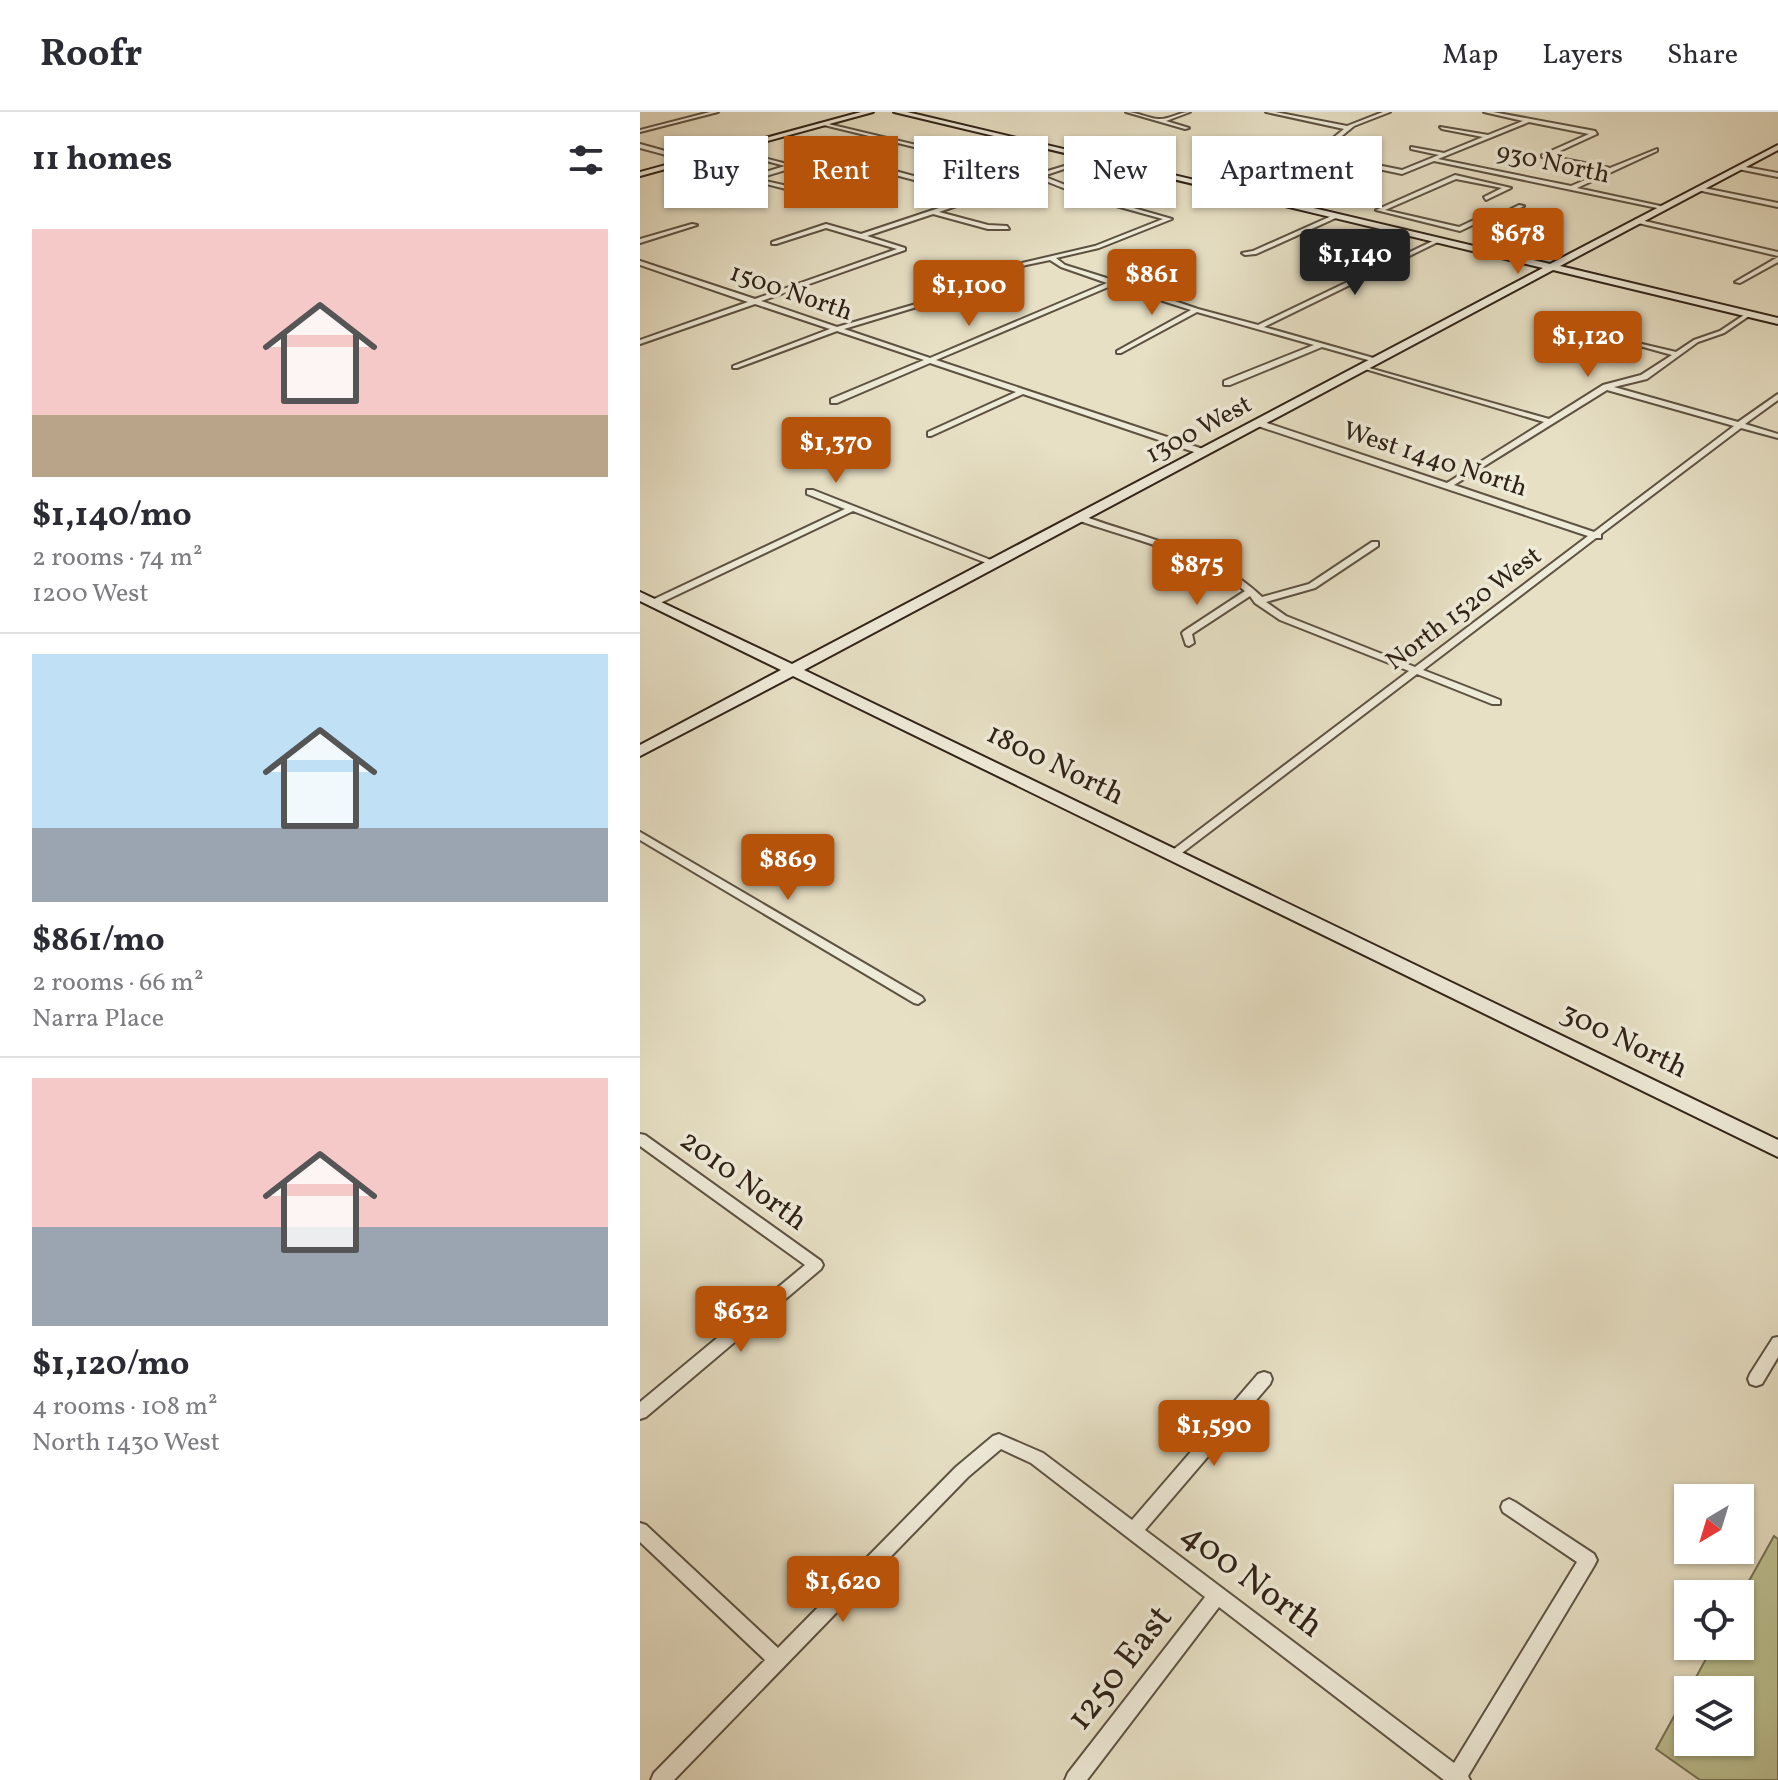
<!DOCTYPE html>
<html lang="en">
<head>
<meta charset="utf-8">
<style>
	:root { --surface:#fff; --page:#f7f7f7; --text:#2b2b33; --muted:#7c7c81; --line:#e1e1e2; --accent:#b45309 }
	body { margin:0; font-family:Vollkorn,serif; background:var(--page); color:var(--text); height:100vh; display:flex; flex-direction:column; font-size:30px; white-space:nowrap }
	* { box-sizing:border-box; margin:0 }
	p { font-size:26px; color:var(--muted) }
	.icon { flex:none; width:44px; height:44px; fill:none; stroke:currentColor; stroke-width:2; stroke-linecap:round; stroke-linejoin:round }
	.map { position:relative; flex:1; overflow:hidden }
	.drawer { display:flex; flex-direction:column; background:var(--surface); width:640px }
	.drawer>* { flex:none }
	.top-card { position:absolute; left:24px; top:24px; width:760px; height:72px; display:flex; gap:16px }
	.needle { width:52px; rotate:218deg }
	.controls { position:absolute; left:1034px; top:1372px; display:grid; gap:16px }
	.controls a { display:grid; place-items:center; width:80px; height:80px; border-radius:0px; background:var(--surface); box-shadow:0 2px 6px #0004; font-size:40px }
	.price { position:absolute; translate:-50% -68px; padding:0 18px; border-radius:8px; background:var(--accent); color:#fff; font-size:26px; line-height:52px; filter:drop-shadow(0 2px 4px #0008) }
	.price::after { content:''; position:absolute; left:50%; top:48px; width:24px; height:18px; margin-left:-12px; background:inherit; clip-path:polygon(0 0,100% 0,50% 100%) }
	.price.active { background:#222; color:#fff }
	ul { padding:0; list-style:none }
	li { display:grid; align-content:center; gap:16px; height:424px; padding:0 32px }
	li+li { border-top:2px solid var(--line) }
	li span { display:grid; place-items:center; height:248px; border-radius:0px; color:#555 }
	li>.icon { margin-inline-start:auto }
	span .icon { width:144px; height:144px; fill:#fffc; stroke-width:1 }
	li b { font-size:34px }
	h2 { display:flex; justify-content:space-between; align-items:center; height:96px; padding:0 32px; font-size:34px }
	.chip { padding:0 28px; border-radius:0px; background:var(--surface); box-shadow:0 2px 6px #0004; font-size:28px; line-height:72px }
	.chip.active { background:var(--accent); color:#fff }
	header { display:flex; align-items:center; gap:48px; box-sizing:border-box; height:112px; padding:0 40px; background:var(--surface); border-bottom:2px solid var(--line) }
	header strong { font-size:38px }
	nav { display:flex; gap:44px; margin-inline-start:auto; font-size:28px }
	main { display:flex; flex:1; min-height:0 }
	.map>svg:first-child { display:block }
</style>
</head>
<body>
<header>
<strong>Roofr</strong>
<nav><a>Map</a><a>Layers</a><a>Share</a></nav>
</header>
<main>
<section class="drawer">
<h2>11 homes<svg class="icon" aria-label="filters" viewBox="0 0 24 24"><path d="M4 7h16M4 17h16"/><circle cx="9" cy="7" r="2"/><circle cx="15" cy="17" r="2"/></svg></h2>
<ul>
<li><span style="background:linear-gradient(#f6c9c9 75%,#b9a48a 0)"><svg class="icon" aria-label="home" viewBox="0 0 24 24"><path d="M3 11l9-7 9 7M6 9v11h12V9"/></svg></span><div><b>$1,140/mo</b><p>2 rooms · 74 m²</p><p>1200 West</p></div></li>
<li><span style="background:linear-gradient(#bfe0f5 70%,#9aa5b1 0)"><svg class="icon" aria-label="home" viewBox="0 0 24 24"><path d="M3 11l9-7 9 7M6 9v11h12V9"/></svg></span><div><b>$861/mo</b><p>2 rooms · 66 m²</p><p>Narra Place</p></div></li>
<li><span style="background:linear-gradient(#f6c9c9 60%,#9aa5b1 0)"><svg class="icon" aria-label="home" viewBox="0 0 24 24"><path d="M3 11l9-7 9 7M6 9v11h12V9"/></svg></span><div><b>$1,120/mo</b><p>4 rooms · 108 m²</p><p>North 1430 West</p></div></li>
</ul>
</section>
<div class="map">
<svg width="1138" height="1668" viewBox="0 0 1138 1668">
	<rect width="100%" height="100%" fill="#e7e0c5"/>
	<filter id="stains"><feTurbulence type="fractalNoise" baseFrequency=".0025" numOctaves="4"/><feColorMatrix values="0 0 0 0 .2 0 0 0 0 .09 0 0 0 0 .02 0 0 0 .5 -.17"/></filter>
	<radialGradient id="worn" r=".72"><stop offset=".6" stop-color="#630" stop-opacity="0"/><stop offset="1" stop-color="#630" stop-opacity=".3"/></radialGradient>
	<path fill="#bcc090" stroke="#767154" stroke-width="2" d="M1134,1424L1138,1427V1668H1060L1016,1637L1048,1579V1630H1100V1578H1049L1073,1534H1100V1485Z"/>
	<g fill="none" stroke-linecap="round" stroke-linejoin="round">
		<g stroke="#5d5242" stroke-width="4">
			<path id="street" d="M70,0H78L0,20V18Z
				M486,0C497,0 507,6 518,7C529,8 539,0 550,0L526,9L549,16L545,17Z
				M626,0H635L707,14L743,0H750L714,14L697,28L668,39L762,58L799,43L771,37V35L804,41L843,25L802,17L800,15L848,23L883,9L844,0H853L955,19L957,22L909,44L970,56L1017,37V39L937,76L1025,95L1022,97L794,49L762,62L663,41L567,75V73L657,40L626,33V31L662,38L693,26L704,17ZM889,10L949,22L902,43V45L966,59L931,74L798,47Z
				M184,11L398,62L454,45V47L403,64L455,85L532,107L459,136L416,146L425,153L473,168H479V170L558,197L618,213L797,127L802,128L624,215L737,247V249L735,250L682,235L590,273H584V269L674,233L557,200L481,241H477V239L551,198L473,173L296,248L566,338V342H560L383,282L291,324H288V320L376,280L290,251L197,291H191V287L284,248L197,219L97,256H93V254L190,217L115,192L0,232V228L108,190L0,153V149L115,187L257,137L186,116L136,132H132V130L186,112L221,122L335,84L244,60L170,83L110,68L77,78L56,89H52V87L73,76L145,54L89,39V37L151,53L198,40V42L116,67L170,79L244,56L340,82L393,64L184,13ZM398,66L451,87L523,107L455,134L382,151L276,192L197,215L121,189L265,138V136L227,124L293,102L348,117H369L367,114L348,113L299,100ZM410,148L421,155L467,171L290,246L204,217L280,194L386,153Z
				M0,32L54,47L55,48L52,50L0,36Z
				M1100,54L1138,61V65L1098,57Z
				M815,63L871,76L846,88L844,85L862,76L816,67L745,98L819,115L836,107L853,106L879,93L884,94L856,109L839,110L820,119L736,98Z
				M1059,75L1138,91V95L1057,78Z
				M696,102L698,105L616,142L605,143L602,141L613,139Z
				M996,107L1138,140V144L994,110Z
				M52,112L57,113L0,131V127Z
				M1138,145V150L1100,171L1095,170Z
				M1107,201L1112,202L1084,221L1058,230L1007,267L974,275L1098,310L1138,282V288L1105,312L1138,322V326L1101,316L961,422V426H956L783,558L860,588V592H852L777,562L538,744H530L528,742L530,740L769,559L640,508L615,491L610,484L552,522L554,531L549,534L546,533L542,521L544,519L605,479C561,442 491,427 437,408V404H443C503,426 575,439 622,485L669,472L732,430H738V434L675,476L626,490L646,504L775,555L948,424L615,313V309H621L807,371L904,310L722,256V254L909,307L963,273L1001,263L1032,243L989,231V229L1036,240L1054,228L1080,219ZM967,278L1094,314L954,420L814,373Z
				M167,378H173L361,452L354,454L213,399L16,493H10V489L205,397L167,382Z
				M0,720L282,885L284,888L278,892L274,891L0,728Z
				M0,1022L5,1023L181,1149L183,1153L181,1157L6,1305L0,1307V1290L165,1153L0,1034Z
				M1138,1225V1245L1122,1272L1116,1274L1110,1272L1108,1267L1110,1262L1133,1226Z
				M624,1260L630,1262L632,1267L630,1272L505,1418L814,1651L937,1450L863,1400L861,1395L863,1390L869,1387L875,1390L954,1442L957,1448L954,1454L828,1664L830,1668H804L579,1495L447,1668H425L428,1661L565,1485L391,1351L361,1337L328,1365L34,1668H11L14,1661L125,1548L0,1430V1411L6,1413L138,1536L316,1355L353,1324L359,1322L403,1341L492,1408L618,1262Z"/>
		</g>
		<g stroke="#2f2217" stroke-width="4">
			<path id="secondary" d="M221,0H233L0,64V60Z
				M254,0H267L910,152L1138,33V38L920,154L1138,206V212L913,158L164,558L1138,1028V1045L153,564L0,644V633L141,558L0,489V480L152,552L903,156Z"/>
		</g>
		<use href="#street" fill="#efebd9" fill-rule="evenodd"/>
		<use href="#secondary" fill="#efebd9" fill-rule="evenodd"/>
	</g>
	<g text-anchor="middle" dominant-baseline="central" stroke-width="7" stroke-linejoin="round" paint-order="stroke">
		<g font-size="26" fill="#2f2217" stroke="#efebd9">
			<text transform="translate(913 52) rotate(12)">930 North</text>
			<text transform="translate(151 181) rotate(19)">1500 North</text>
			<text transform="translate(559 318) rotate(-28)">1300 West</text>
			<text transform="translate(795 348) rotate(18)">West 1440 North</text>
			<text transform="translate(824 497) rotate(-37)">North 1520 West</text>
		</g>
		<g font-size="30" fill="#2f2217" stroke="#efebd9">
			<text transform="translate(415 653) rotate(26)">1800 North</text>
			<text transform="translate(984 929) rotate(26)">300 North</text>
			<text transform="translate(103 1069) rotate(36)">2010 North</text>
		</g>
		<g font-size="36" fill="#2f2217" stroke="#efebd9">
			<text transform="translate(611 1469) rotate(37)">400 North</text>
			<text transform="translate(481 1557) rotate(-52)">1250 East</text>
		</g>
	</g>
	<rect width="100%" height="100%" filter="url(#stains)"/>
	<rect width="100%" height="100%" fill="url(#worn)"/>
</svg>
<div class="controls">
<a><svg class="needle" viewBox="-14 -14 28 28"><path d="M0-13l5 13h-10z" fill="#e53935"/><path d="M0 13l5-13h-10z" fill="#7c7c81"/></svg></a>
<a><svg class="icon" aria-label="locate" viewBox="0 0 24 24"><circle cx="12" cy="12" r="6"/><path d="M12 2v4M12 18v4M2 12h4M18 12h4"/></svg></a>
<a><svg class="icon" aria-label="layers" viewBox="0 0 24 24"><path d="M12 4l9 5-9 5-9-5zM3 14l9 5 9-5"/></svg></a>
</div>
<b class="price" style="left:878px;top:164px">$678</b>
<b class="price active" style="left:715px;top:185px">$1,140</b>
<b class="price" style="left:512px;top:205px">$861</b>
<b class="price" style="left:329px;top:216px">$1,100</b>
<b class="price" style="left:948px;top:267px">$1,120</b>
<b class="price" style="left:196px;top:373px">$1,370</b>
<b class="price" style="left:557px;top:495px">$875</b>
<b class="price" style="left:148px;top:790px">$869</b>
<b class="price" style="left:101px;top:1242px">$632</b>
<b class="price" style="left:574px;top:1356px">$1,590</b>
<b class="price" style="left:203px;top:1512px">$1,620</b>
<div class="top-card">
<a class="chip">Buy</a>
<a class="chip active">Rent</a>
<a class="chip">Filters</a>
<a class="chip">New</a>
<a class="chip">Apartment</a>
</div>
</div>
</main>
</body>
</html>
